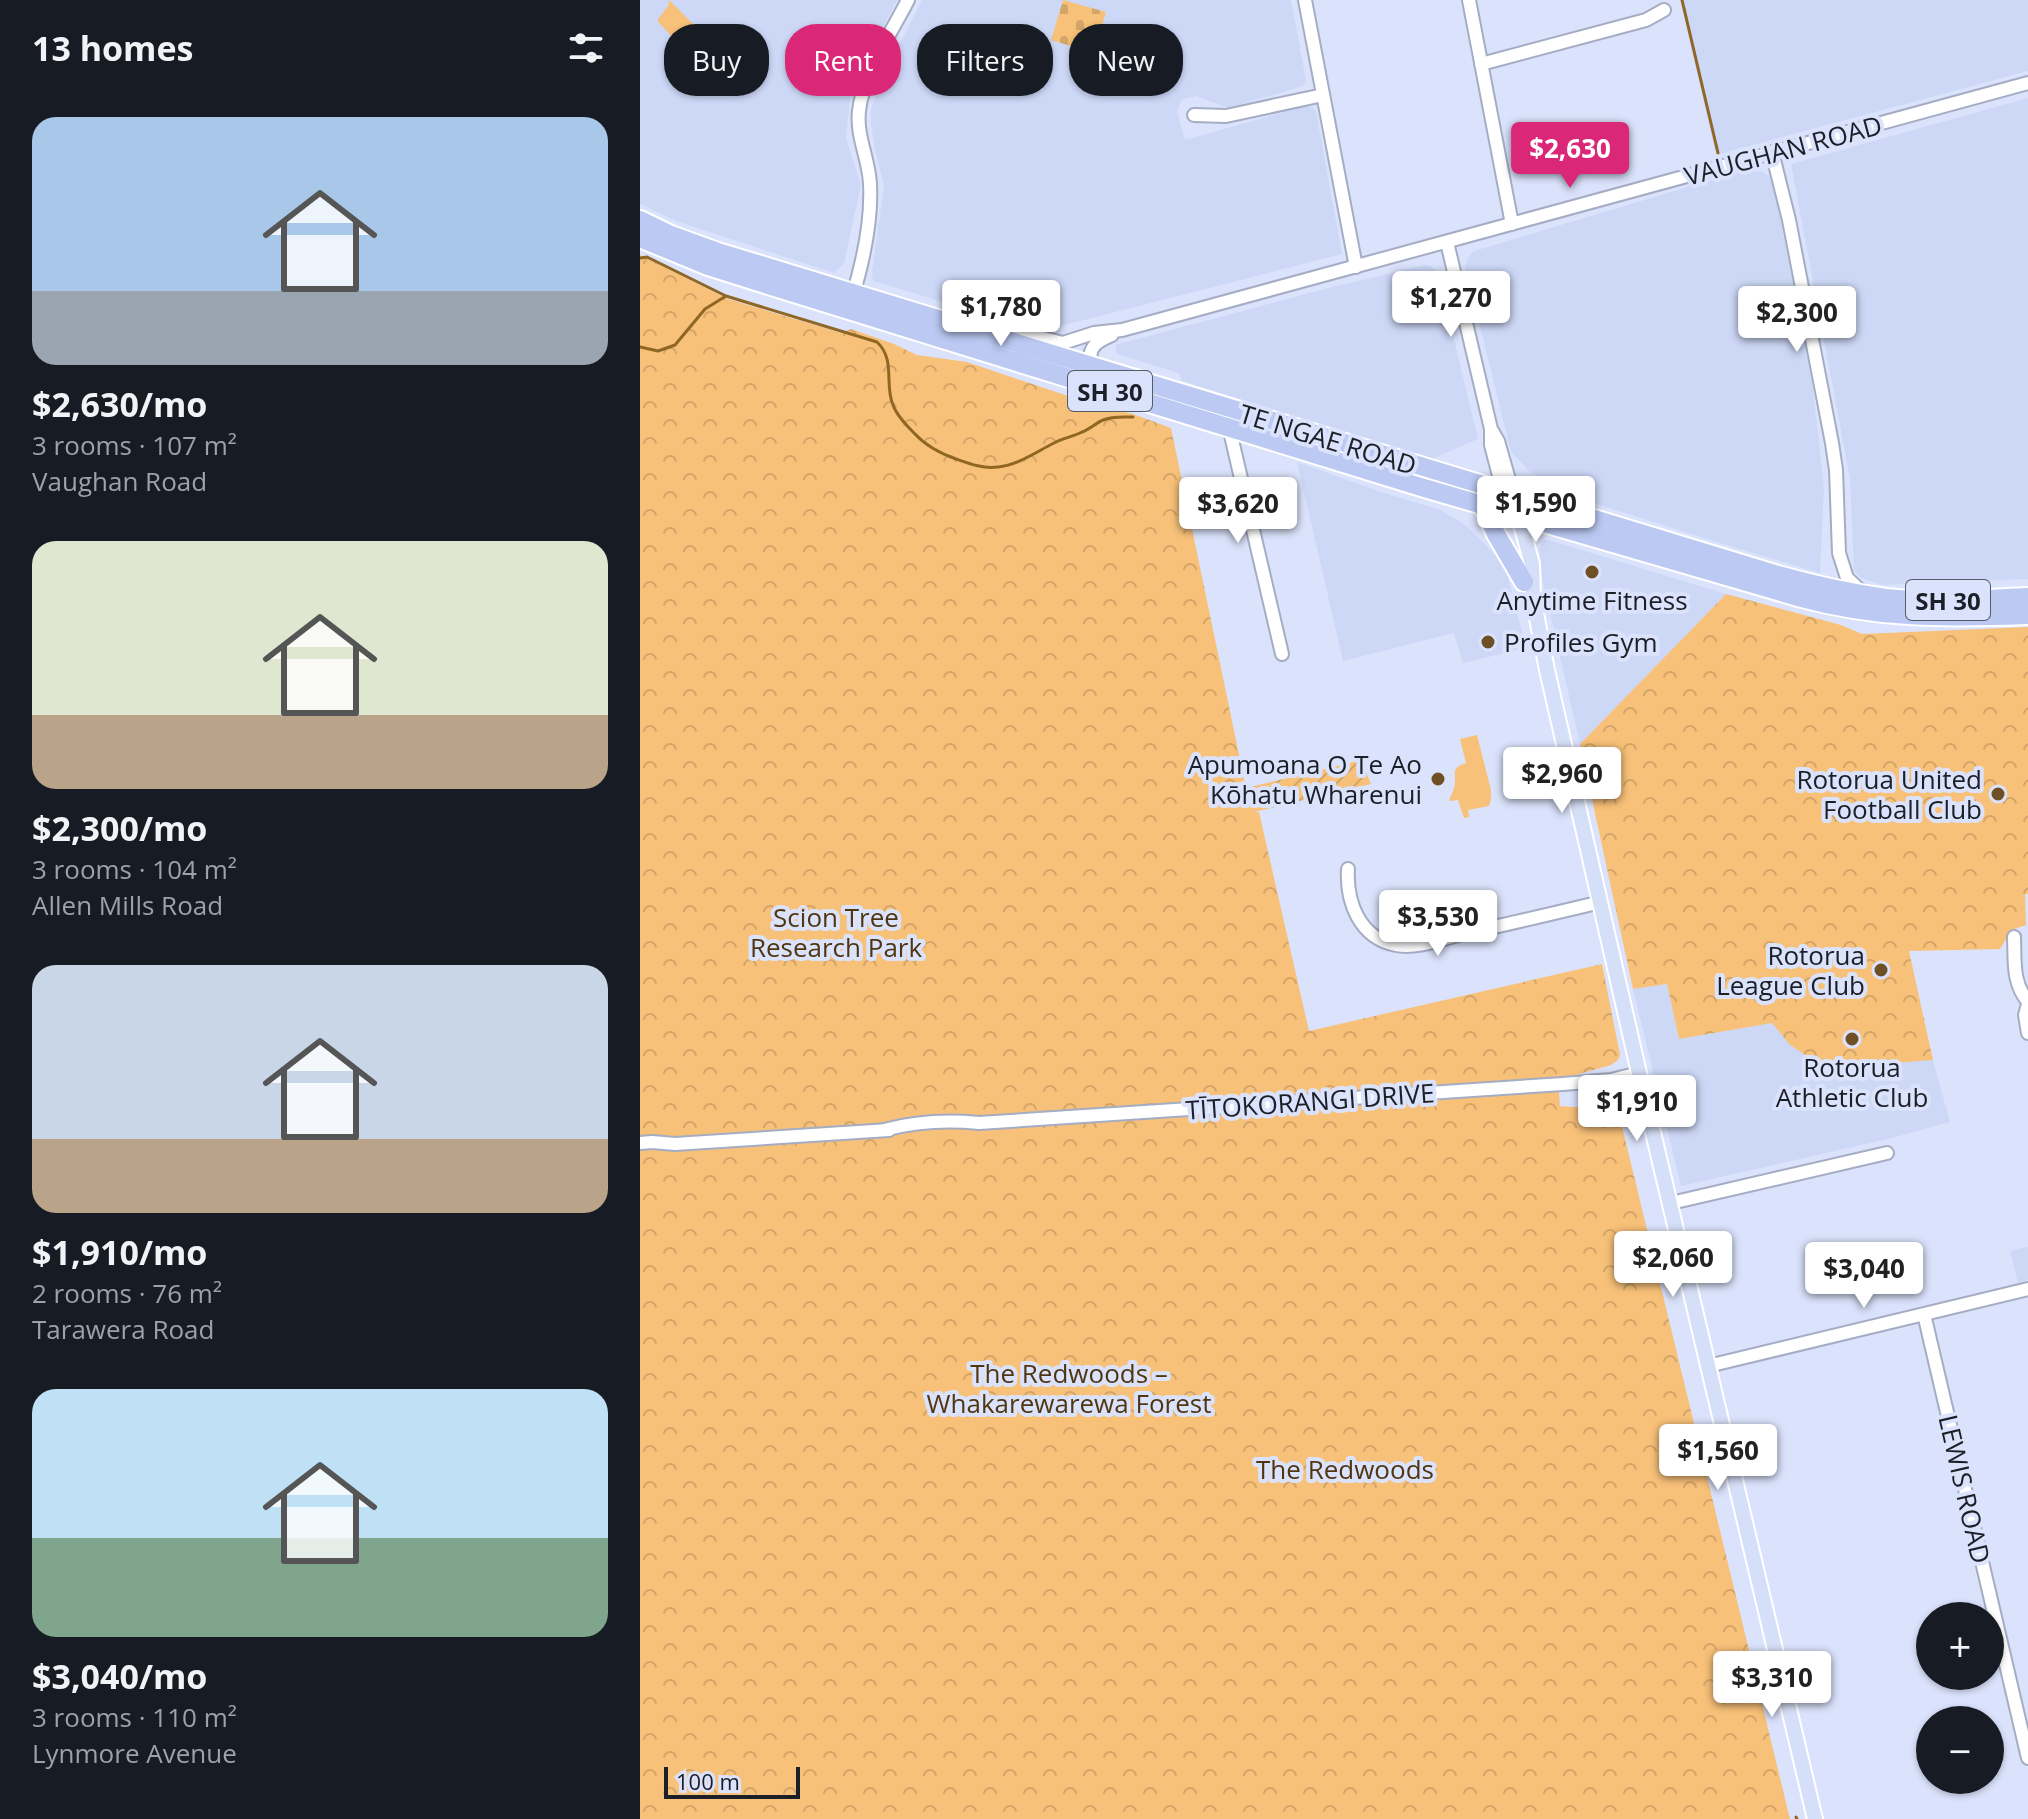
<!DOCTYPE html>
<html lang="en">
<head>
<meta charset="utf-8">
<style>
	:root { --surface:#171b24; --page:#20242c; --text:#f1f3f6; --muted:#9ea1a6; --accent:#db2777 }
	body { margin:0; font-family:"Open Sans",sans-serif; background:var(--page); color:var(--text); height:100vh; display:flex; flex-direction:column; font-size:30px; white-space:nowrap }
	* { box-sizing:border-box; margin:0 }
	p { font-size:26px; color:var(--muted) }
	.icon { flex:none; width:44px; height:44px; fill:none; stroke:currentColor; stroke-width:2; stroke-linecap:round; stroke-linejoin:round }
	.map { position:relative; flex:1; overflow:hidden }
	.panel { display:flex; flex-direction:column; background:var(--surface); width:640px }
	.panel>* { flex:none }
	.hud { position:absolute; left:24px; top:24px; width:760px; height:72px; display:flex; gap:16px }
	.controls { position:absolute; left:1276px; top:1602px; display:grid; gap:16px }
	.controls a { display:grid; place-items:center; width:88px; height:88px; border-radius:50%; background:var(--surface); box-shadow:0 2px 6px #0004; font-size:40px }
	.scale { position:absolute; left:24px; bottom:20px; width:136px; box-sizing:border-box; padding-left:8px; border:4px solid #1c1f27; border-top:0; font-size:22px; line-height:28px; white-space:nowrap; color:#1c1f27; -webkit-text-stroke:6px #dbe3fc; paint-order:stroke }
	.price { position:absolute; translate:-50% -68px; padding:0 18px; border-radius:8px; background:#fff; color:#222; font-size:26px; line-height:52px; filter:drop-shadow(0 2px 4px #0008) }
	.price::after { content:''; position:absolute; left:50%; top:48px; width:24px; height:18px; margin-left:-12px; background:inherit; clip-path:polygon(0 0,100% 0,50% 100%) }
	.price.current { background:var(--accent); color:#fff }
	ul { padding:0; list-style:none }
	li { display:grid; align-content:center; gap:16px; height:424px; padding:0 32px }
	li span { display:grid; place-items:center; height:248px; border-radius:24px; color:#555 }
	li>.icon { margin-inline-start:auto }
	span .icon { width:144px; height:144px; fill:#fffc; stroke-width:1 }
	li b { font-size:34px }
	h2 { display:flex; justify-content:space-between; align-items:center; height:96px; padding:0 32px; font-size:34px }
	.tag { padding:0 28px; border-radius:32px; background:var(--surface); box-shadow:0 2px 6px #0004; font-size:28px; line-height:72px }
	.tag.current { background:var(--accent); color:#fff }
	main { display:flex; flex:1; min-height:0 }
	.map>svg:first-child { display:block }
</style>
</head>
<body>
<main>
<section class="panel">
<h2>13 homes<svg class="icon" aria-label="filters" viewBox="0 0 24 24"><path d="M4 7h16M4 17h16"/><circle cx="9" cy="7" r="2"/><circle cx="15" cy="17" r="2"/></svg></h2>
<ul>
<li><span style="background:linear-gradient(#a9c7e8 70%,#9aa5b1 0)"><svg class="icon" aria-label="home" viewBox="0 0 24 24"><path d="M3 11l9-7 9 7M6 9v11h12V9"/></svg></span><div><b>$2,630/mo</b><p>3 rooms · 107 m²</p><p>Vaughan Road</p></div></li>
<li><span style="background:linear-gradient(#dfe7d0 70%,#b9a48a 0)"><svg class="icon" aria-label="home" viewBox="0 0 24 24"><path d="M3 11l9-7 9 7M6 9v11h12V9"/></svg></span><div><b>$2,300/mo</b><p>3 rooms · 104 m²</p><p>Allen Mills Road</p></div></li>
<li><span style="background:linear-gradient(#c9d6e8 70%,#b9a48a 0)"><svg class="icon" aria-label="home" viewBox="0 0 24 24"><path d="M3 11l9-7 9 7M6 9v11h12V9"/></svg></span><div><b>$1,910/mo</b><p>2 rooms · 76 m²</p><p>Tarawera Road</p></div></li>
<li><span style="background:linear-gradient(#bfe0f5 60%,#7fa58c 0)"><svg class="icon" aria-label="home" viewBox="0 0 24 24"><path d="M3 11l9-7 9 7M6 9v11h12V9"/></svg></span><div><b>$3,040/mo</b><p>3 rooms · 110 m²</p><p>Lynmore Avenue</p></div></li>
</ul>
</section>
<div class="map">
<svg width="1388" height="1819" viewBox="0 0 1388 1819">
	<defs>
		<pattern id="forest-crowns" width="20" height="18" patternUnits="userSpaceOnUse" patternTransform="scale(2)"><rect width="20" height="18" fill="#f8c179"/><path d="M2 6a3 3 0 1 1 6 0M12 15a3 3 0 1 1 6 0" fill="none" stroke="#d4a569"/></pattern>
		<pattern id="cemetery-stones" width="16" height="16" patternUnits="userSpaceOnUse" patternTransform="scale(2)"><rect width="16" height="16" fill="#f8c179"/><path d="M2 7V4a2 2 0 0 1 4 0v3zM10 15v-3a2 2 0 0 1 4 0v3z" fill="#d4a569"/></pattern>
		<pattern id="garden-furrows" width="10" height="10" patternUnits="userSpaceOnUse" patternTransform="scale(2)"><rect width="10" height="10" fill="#f8c179"/><path d="M-1 1l2-2M0 10L10 0M9 11l2-2" fill="none" stroke="#d4a569"/></pattern>
	</defs>
	<rect width="100%" height="100%" fill="#dbe3fc"/>
	<path fill="#cdd8f7" d="M0,0H257L211,90L206,138L221,185L204,264L194,273L36,221L0,204Z
		M282,0H651L666,80L663,86L588,108L556,96L541,100L537,112L545,140L666,106L671,107L676,111L702,254L401,331L233,281L232,273L244,185L235,150L231,124V110L243,77Z
		M1040,0H1388V71L1076,155Z
		M1388,98V579L1242,585L1221,578L1214,571L1210,479L1151,164Z
		M1114,167L1132,178L1171,371L1184,488L1180,573L1070,540L922,493L889,471L871,452L825,266L828,258L834,251Z
		M786,265L791,266L796,271L800,281L838,439L792,459L542,381L539,374L532,371L477,354L475,345L684,289Z
		M657,462L741,492L801,510L827,526L865,565L886,648L823,663L814,633L703,661Z
		M904,540H909L1086,594L940,744L903,583L899,549Z
		M1027,984L1039,1039L1132,1023L1150,1045L1185,1068L1293,1060L1310,1122L1252,1138L1041,1186L993,989Z
		M1388,1247V1280L1378,1283L1370,1251Z"/>
	<path fill="#f8c179" d="M29,0L82,53L78,57L71,52L60,61L54,59L18,22V19L28,6Z
		M837,735L851,790V799L849,806L828,810L829,817L824,818L818,800L809,801C811,795 815,788 815,782C815,770 813,767 826,763L820,739Z"/>
	<path fill="url(#forest-crowns)" d="M0,255L88,299L202,333L211,329L254,344L277,355L327,362L446,402L493,414L531,428L606,788L614,812H619L669,1031L962,964L980,1055L978,1060L971,1065L918,1080L920,1106L978,1110L1150,1819H0Z
		M1086,594L1201,625L1222,634L1388,627V894H1385L1386,925L1372,930L1360,949L1269,951L1293,1060L1185,1068L1150,1045L1132,1023L1039,1039L1027,984L993,989L940,744Z"/>
	<path fill="url(#cemetery-stones)" d="M423,0L466,12L454,53L411,40Z"/>
	<path fill="url(#garden-furrows)" d="M721,760L731,784L614,812L606,788Z"/>
	<g fill="none" stroke-linecap="round" stroke-linejoin="round">
		<path stroke="#906624" stroke-width="3" d="M1042,0L1078,153
			M0,258L7,257L86,296L237,342C256,360 244,384 253,405C257,416 267,426 275,434C286,446 302,454 316,459C330,464 343,469 358,467C378,465 396,452 414,443C422,438 433,437 442,432C450,429 456,423 463,420C472,416 483,417 493,417
			M0,347L18,351L35,345L65,309L86,296
			M1156,1817L1157,1819"/>
		<g stroke="#a5adc4" stroke-width="16">
			<path id="minor" d="M665,0L716,267
				M829,0L872,224
				M841,64L1006,20L1024,10
				M554,115L586,116L683,95
				M1132,152L1149,220L1192,443L1196,470L1199,553L1207,578L1221,591
				M807,242L851,429V445L863,491
				M212,298C223,262 232,222 230,184C229,159 216,136 219,111C222,77 252,31 268,0
				M352,329L379,332L423,343L454,333L482,330L1388,83
				M456,368L450,356C452,343 461,340 472,335
				M589,427L642,654
				M851,429L858,441L873,494
				M708,869C706,903 720,938 756,945C777,949 802,939 822,934C869,924 915,913 961,902
				M1374,937C1375,962 1372,982 1388,1002
				M1388,1004L1385,1015L1388,1033
				M244,1130C274,1122 308,1120 339,1123L923,1084L971,1080L999,1073
				M0,1143L12,1142L35,1144L249,1130
				M1031,1203L1247,1153
				M1284,1314L1388,1758
				M1068,1366L1388,1289"/>
		</g>
		<g stroke="#fff" stroke-width="18">
			<path id="major" d="M877,510L892,564L893,598L907,670L999,1073L1175,1819"/>
		</g>
		<g stroke="#fff" stroke-width="22">
			<path id="highway" d="M0,220L31,235L78,252L1138,575C1174,585 1210,593 1246,598C1293,603 1341,599 1388,597
				M0,238L68,266L157,294L781,487L1158,597C1238,619 1306,618 1388,615
				M843,506L856,534L884,582"/>
		</g>
		<use href="#minor" stroke="#fff" stroke-width="12"/>
		<use href="#major" stroke="#d6dff8" stroke-width="14"/>
		<use href="#highway" stroke="#bbc9f3" stroke-width="18"/>
	</g>
	<g fill="#6f4f25" stroke="#dbe3fc" stroke-width="3">
		<circle cx="952" cy="572" r="8"/>
		<circle cx="848" cy="642" r="8"/>
		<circle cx="798" cy="779" r="8"/>
		<circle cx="1358" cy="794" r="8"/>
		<circle cx="1241" cy="970" r="8"/>
		<circle cx="1212" cy="1039" r="8"/>
	</g>
	<g text-anchor="middle" dominant-baseline="central" stroke-width="8" stroke-linejoin="round" paint-order="stroke">
		<g fill="#dbe3fc" stroke="#555a67" stroke-width="2">
			<rect x="428" y="371" width="84" height="40" rx="6"/>
			<rect x="1266" y="580" width="84" height="40" rx="6"/>
		</g>
		<g font-size="24" font-weight="bold" fill="#1c1f27">
			<text x="470" y="391">SH 30</text>
			<text x="1308" y="600">SH 30</text>
		</g>
		<g font-size="26" fill="#1c1f27" stroke="#dbe3fc">
			<text transform="translate(1143 150) rotate(-15)">VAUGHAN ROAD</text>
			<text transform="translate(688 439) rotate(17)">TE NGAE ROAD</text>
			<text transform="translate(670 1101) rotate(-4)">TĪTOKORANGI DRIVE</text>
			<text transform="translate(1325 1489) rotate(77)">LEWIS ROAD</text>
		</g>
		<g font-size="26" fill="#1c1f27" stroke="#dbe3fc" text-anchor="end">
			<text x="952" y="600" text-anchor="middle">Anytime Fitness</text>
			<text x="864" y="642" text-anchor="start">Profiles Gym</text>
			<text x="782" y="764">Apumoana O Te Ao<tspan x="782" dy="30">Kōhatu Wharenui</tspan></text>
			<text x="1342" y="779">Rotorua United<tspan x="1342" dy="30">Football Club</tspan></text>
			<text x="1225" y="955">Rotorua<tspan x="1225" dy="30">League Club</tspan></text>
			<text x="1212" y="1067" text-anchor="middle">Rotorua<tspan x="1212" dy="30">Athletic Club</tspan></text>
		</g>
		<g font-size="26" fill="#503610" stroke="#dbe3fc">
			<text x="196" y="917">Scion Tree<tspan x="196" dy="30">Research Park</tspan></text>
			<text x="429" y="1373">The Redwoods –<tspan x="429" dy="30">Whakarewarewa Forest</tspan></text>
			<text x="705" y="1469">The Redwoods</text>
		</g>
	</g>
</svg>
<div class="controls">
<a>+</a>
<a>−</a>
</div>
<div class="scale">100 m</div>
<b class="price current" style="left:930px;top:190px">$2,630</b>
<b class="price" style="left:811px;top:339px">$1,270</b>
<b class="price" style="left:361px;top:348px">$1,780</b>
<b class="price" style="left:1157px;top:354px">$2,300</b>
<b class="price" style="left:896px;top:544px">$1,590</b>
<b class="price" style="left:598px;top:545px">$3,620</b>
<b class="price" style="left:922px;top:815px">$2,960</b>
<b class="price" style="left:798px;top:958px">$3,530</b>
<b class="price" style="left:997px;top:1143px">$1,910</b>
<b class="price" style="left:1033px;top:1299px">$2,060</b>
<b class="price" style="left:1224px;top:1310px">$3,040</b>
<b class="price" style="left:1078px;top:1492px">$1,560</b>
<b class="price" style="left:1132px;top:1719px">$3,310</b>
<div class="hud">
<a class="tag">Buy</a>
<a class="tag current">Rent</a>
<a class="tag">Filters</a>
<a class="tag">New</a>
</div>
</div>
</main>
</body>
</html>
